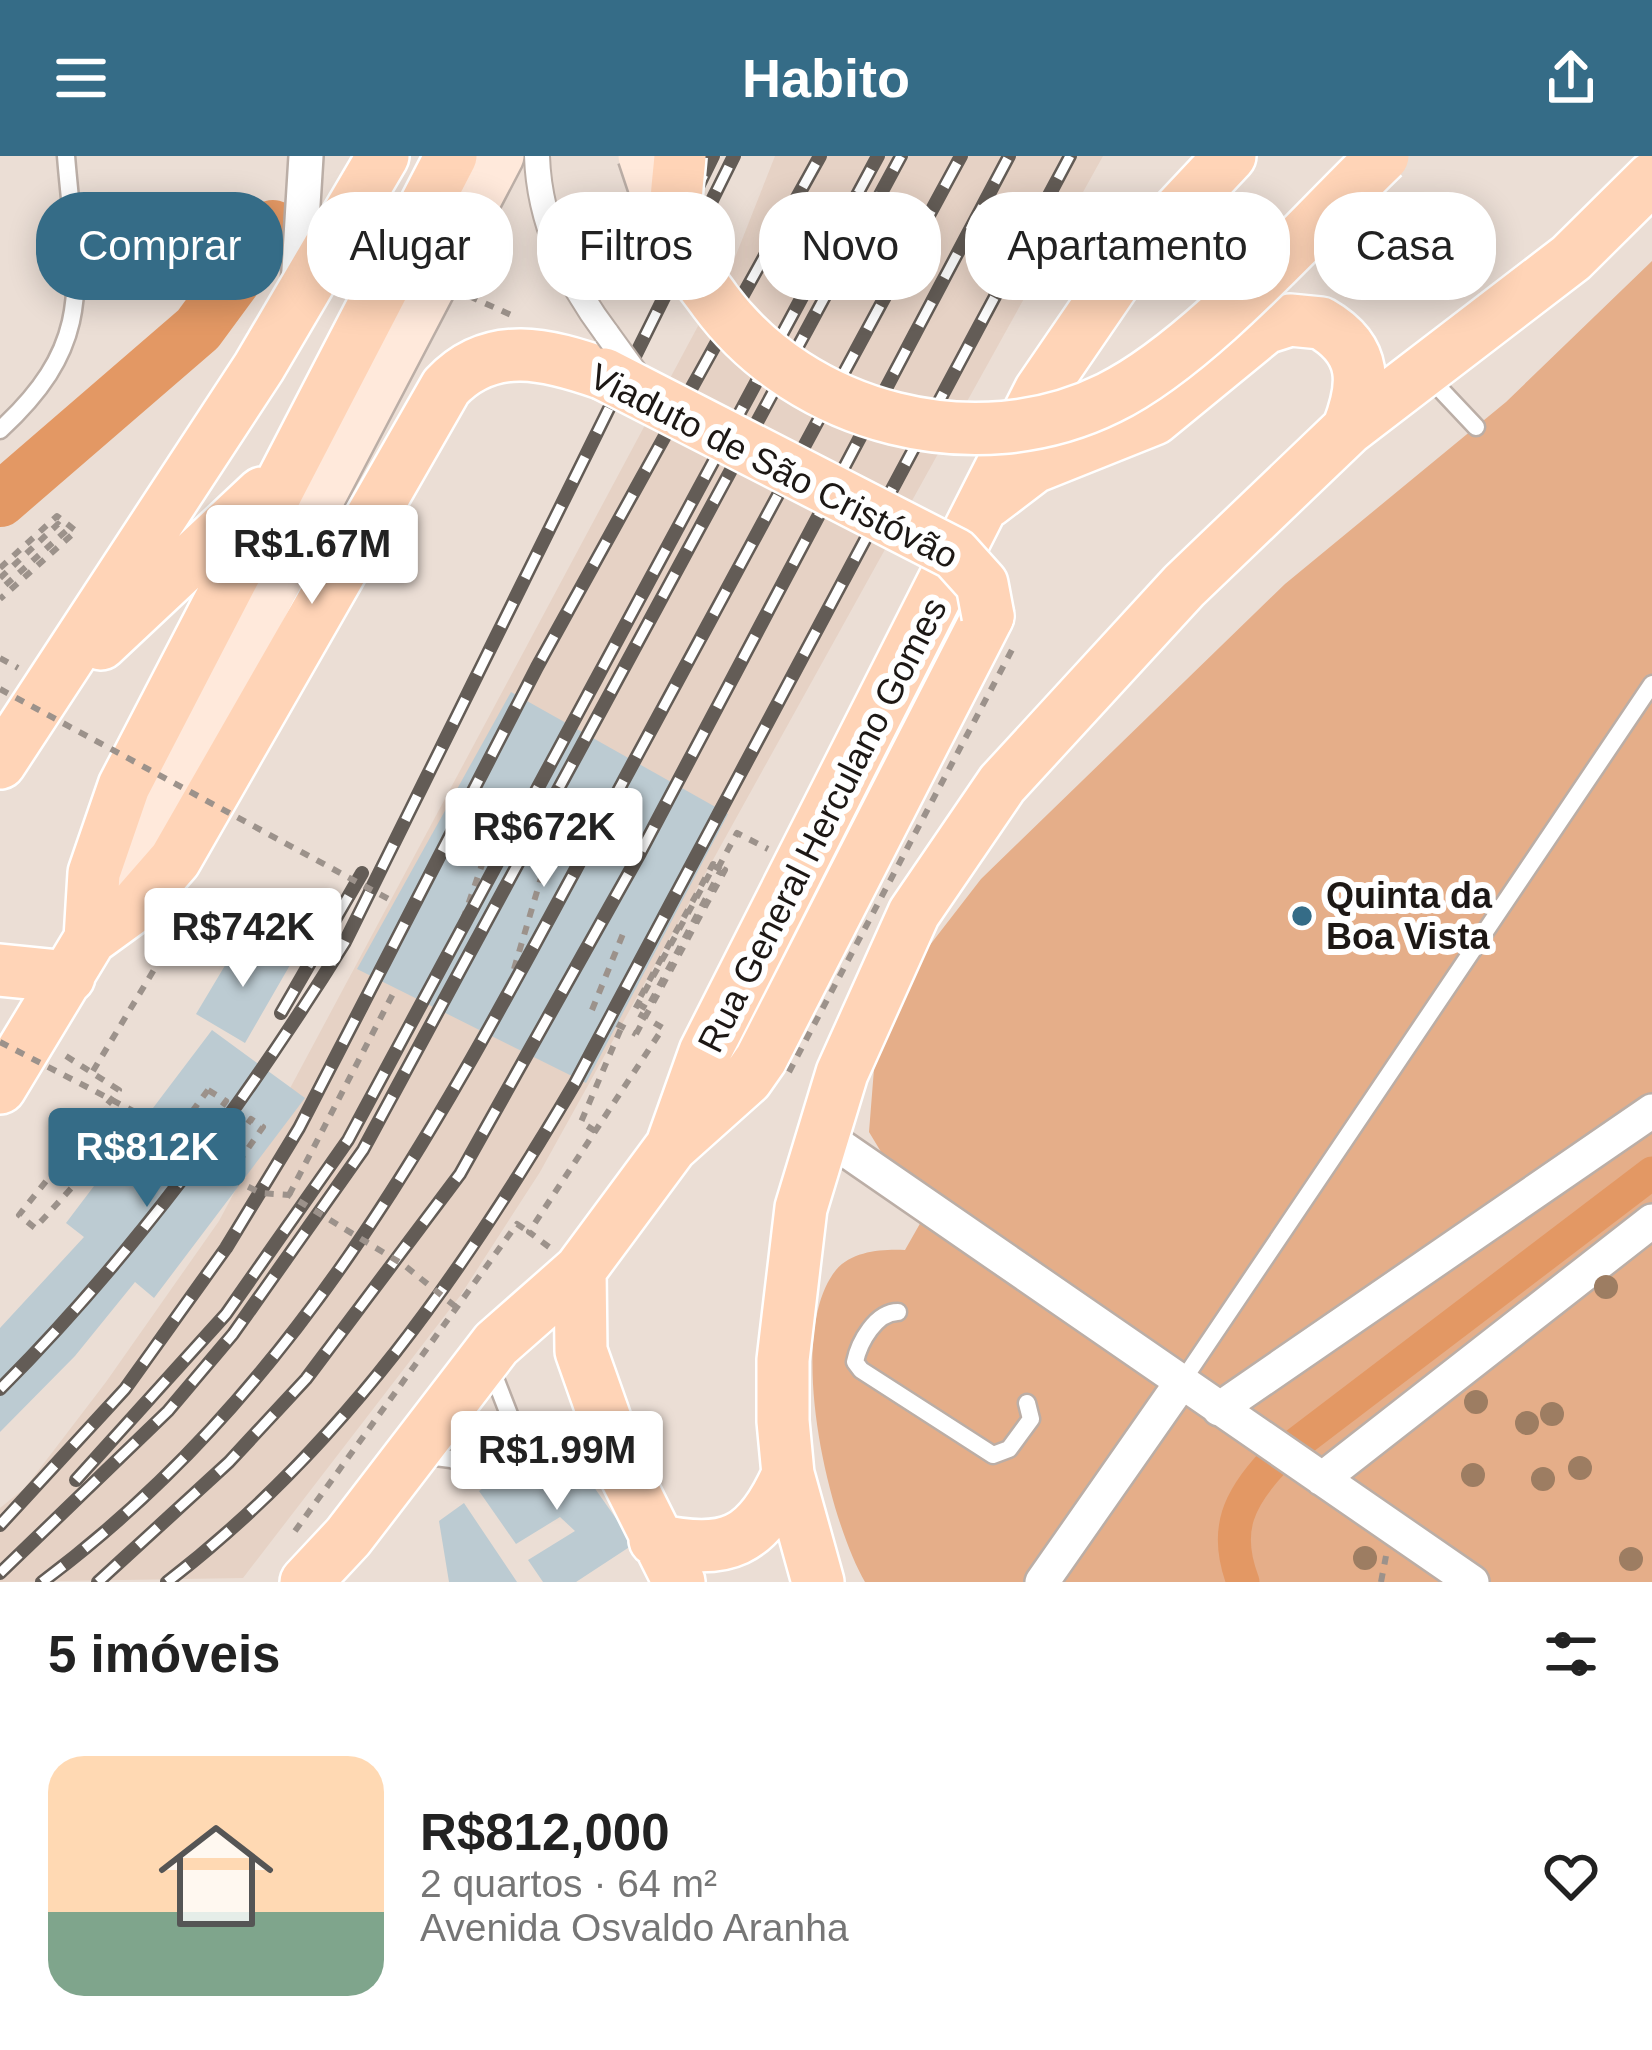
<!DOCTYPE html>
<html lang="pt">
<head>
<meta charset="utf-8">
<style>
	:root { --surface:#fff; --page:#f2f2f2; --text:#222; --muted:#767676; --line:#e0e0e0; --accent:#356c87 }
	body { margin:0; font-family:Helvetica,sans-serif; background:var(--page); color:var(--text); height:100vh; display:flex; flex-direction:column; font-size:45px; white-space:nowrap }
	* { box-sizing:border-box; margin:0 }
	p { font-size:39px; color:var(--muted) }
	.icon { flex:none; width:66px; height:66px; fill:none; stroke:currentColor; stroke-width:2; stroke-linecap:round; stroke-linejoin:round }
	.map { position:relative; height:1426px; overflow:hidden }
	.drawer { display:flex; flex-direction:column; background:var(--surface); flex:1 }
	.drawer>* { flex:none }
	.hud { position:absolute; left:36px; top:36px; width:1581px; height:108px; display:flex; gap:24px }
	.price { position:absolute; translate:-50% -102px; padding:0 27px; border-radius:12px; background:#fff; color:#222; font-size:39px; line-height:78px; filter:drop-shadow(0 3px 6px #0008) }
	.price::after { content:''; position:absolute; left:50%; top:72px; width:36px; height:27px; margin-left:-18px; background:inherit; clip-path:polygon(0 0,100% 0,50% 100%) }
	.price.selected { background:var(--accent); color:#fff }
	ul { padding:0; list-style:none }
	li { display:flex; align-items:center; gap:36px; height:300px; padding:0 48px }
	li+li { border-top:3px solid var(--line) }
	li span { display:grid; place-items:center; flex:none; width:336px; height:240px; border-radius:36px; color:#555 }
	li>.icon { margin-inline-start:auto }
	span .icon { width:144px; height:144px; fill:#fffc; stroke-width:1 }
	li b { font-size:51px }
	h2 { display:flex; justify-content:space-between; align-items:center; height:144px; padding:0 48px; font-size:51px }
	.chip { padding:0 42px; border-radius:48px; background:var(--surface); box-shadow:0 6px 30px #0003; font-size:42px; line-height:108px }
	.chip.selected { background:var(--accent); color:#fff }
	header { display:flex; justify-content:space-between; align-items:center; height:156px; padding:0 48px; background:var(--accent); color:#fff; font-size:54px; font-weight:700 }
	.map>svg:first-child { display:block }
</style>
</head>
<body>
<header><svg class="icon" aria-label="menu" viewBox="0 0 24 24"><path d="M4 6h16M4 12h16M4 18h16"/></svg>Habito<svg class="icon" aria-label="share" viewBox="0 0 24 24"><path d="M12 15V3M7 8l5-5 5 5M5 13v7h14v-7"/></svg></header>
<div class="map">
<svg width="1652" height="1426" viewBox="0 0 1652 1426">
	<rect width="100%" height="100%" fill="#ebded5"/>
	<path fill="#e6d2c5" d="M775,0H1103L540,1016L460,1140L243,1422L0,1426V1352L25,1332L106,1226L219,1065L736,99Z"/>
	<path fill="#e5ae89" d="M1652,105V1426H865C827,1360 785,1177 836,1114C852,1095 882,1093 905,1094L930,1050L892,1014L869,976L874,913L923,798L981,723L1285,428L1506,246Z"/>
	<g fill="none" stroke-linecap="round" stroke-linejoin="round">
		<path stroke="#e39864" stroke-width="33" d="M1243,1426C1223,1374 1239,1342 1274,1305L1652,1017"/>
		<path stroke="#e39864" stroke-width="54" d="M0,344L198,173L273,71"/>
	</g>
	<path fill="#bccbd2" d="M511,536L728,658L586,927L357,813Z
		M242,781L290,809L245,887L196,858Z
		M212,874L305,942L154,1142L135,1126L75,1200L0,1276V1172L84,1081L66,1067Z
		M558,1280L634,1388L576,1426H543L528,1404L575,1375L560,1361L516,1388L479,1335Z
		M464,1347L517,1426H449L439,1365Z"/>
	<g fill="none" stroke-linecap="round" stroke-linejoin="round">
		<g stroke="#bbaea6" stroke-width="21">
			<path id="service" d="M1426,218L1476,271
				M0,274C99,183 76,123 66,0
				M898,1156C876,1156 859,1186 855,1206L861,1214L993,1299L1009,1293L1031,1263L1027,1247
				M491,1212L526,1302
				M1181,1227L1652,528
				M419,1299L451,1303L498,1321"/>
		</g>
		<g stroke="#bbaea6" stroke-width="28">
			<path id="pedestrian" d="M537,0C539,67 567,125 607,178"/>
		</g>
		<g stroke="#bbaea6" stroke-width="38">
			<path id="minor" d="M298,130L306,0
				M824,979L1472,1426
				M1219,1253L1652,955
				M1322,1323L1652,1065
				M1042,1426L1181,1227"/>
		</g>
		<g stroke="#bbaea6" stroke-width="50">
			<path id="secondary" d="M92,781L501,0"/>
		</g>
		<g stroke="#fff" stroke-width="56">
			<path id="primary" d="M988,346L1034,311L1154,263L1265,172L1290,164L1321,167C1368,194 1365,229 1348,273
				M101,488L262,337
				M0,607L259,211L383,0
				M90,783L94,717L124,630L451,0
				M0,814L69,821
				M0,932L90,783L134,751L175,704L446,231C491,183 548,198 604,218
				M673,986L705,896L1040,235L1122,115L1230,0
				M580,1114L581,1195L623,1314L679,1426
				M655,1384C727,1399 757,1388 788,1318
				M306,1426L348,1381L496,1188L580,1114L671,991L747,923L761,903L988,460
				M818,1426L788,1318L783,1265V1204L801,1052L842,917L914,757L1002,628L1184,430L1348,273L1571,102L1652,22"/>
		</g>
		<path stroke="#9c928b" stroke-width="6" stroke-dasharray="9 9" stroke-linecap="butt" d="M469,140L511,159
			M0,412L57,360L76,375L0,443
			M0,422L58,368L66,375L0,434
			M0,502L18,512
			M718,712L737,677L768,693
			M457,781L488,691
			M514,813L541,722
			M592,854L625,773
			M617,868L636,878
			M66,900L119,934L19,1059L35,1072L139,958
			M93,915L193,749
			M595,975L581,966L622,870
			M160,999L208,934
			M206,1026L251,963L263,971L228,1021
			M289,1039L396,832
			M549,1091L529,1076L663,872L634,855L714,710L721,714
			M295,1375L517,1068L529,1076
			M1381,1426L1386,1400"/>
		<use href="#service" stroke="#fff" stroke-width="16"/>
		<use href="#pedestrian" stroke="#fff" stroke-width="24"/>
		<use href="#minor" stroke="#fff" stroke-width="33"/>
		<use href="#secondary" stroke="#ffe9db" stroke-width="45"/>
		<use href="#primary" stroke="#ffd4b7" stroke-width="51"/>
		<g stroke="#635c56" stroke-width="14">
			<path id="rail" d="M692,43L713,0
				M281,857L362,717
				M0,1233C133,1100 246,945 345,786L734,0
				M76,1324L226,1158L348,984L878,0
				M0,1369L125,1233L226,1092L299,972L537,511L820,0
				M0,1417L168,1255L233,1178L363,994L901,0
				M42,1426C314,1223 454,937 611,648C728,432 844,216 961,0
				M98,1426L229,1306L306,1223L460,1018L640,697L1009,0
				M167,1426C343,1291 464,1115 575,927L1070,0"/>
		</g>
		<use href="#rail" stroke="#fff" stroke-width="9" stroke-dasharray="27" stroke-linecap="butt"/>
		<g stroke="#bbaea6" stroke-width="28" stroke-linecap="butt">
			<path id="pedestrian-bridge" d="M607,178L641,225"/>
		</g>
		<g stroke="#bbaea6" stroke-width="50" stroke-linecap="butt">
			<path id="secondary-bridge" d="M641,0L657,48L679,90"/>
		</g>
		<g stroke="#fff" stroke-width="56" stroke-linecap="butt">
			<path id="primary-bridge" d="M680,0C678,28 671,64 680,91C686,110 704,129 715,145C802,263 976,308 1109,242C1199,198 1308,72 1383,0
				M604,218L955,398L982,428L988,460"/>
		</g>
		<path stroke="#9c928b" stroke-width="6" stroke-dasharray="9 9" stroke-linecap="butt" d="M0,533L394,746
			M636,878L725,714L713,708L637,847L647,853L721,714
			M0,886L139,958L228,1021L261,1037L289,1039L404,1109L456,1151
			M789,916L1014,490
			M191,994L226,945L208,934"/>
		<use href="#pedestrian-bridge" stroke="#fff" stroke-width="24"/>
		<use href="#secondary-bridge" stroke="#ffe9db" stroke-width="45"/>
		<use href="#primary-bridge" stroke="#ffd4b7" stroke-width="51"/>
	</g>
	<g fill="#9d7d62">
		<circle cx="1606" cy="1131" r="12"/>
		<circle cx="1476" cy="1246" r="12"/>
		<circle cx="1552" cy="1258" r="12"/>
		<circle cx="1527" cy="1267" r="12"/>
		<circle cx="1580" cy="1312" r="12"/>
		<circle cx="1473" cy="1319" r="12"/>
		<circle cx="1543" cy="1323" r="12"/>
		<circle cx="1365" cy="1402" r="12"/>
		<circle cx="1631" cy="1403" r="12"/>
	</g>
	<circle fill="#356c87" stroke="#fff" stroke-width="4.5" cx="1302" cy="760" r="12"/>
	<g text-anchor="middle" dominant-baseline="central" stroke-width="12" stroke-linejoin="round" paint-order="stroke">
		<g font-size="36" fill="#1d1815" stroke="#fff">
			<text transform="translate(774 310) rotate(27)">Viaduto de São Cristóvão</text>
			<text transform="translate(822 669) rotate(-63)">Rua General Herculano Gomes</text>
		</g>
		<g font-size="36" font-weight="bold" fill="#1d1815" stroke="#fff" text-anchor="start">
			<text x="1326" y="739">Quinta da<tspan x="1326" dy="41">Boa Vista</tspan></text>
		</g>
	</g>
</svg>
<b class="price" style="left:312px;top:451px">R$1.67M</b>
<b class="price" style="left:544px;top:734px">R$672K</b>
<b class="price" style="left:243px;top:834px">R$742K</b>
<b class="price selected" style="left:147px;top:1054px">R$812K</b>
<b class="price" style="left:557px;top:1357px">R$1.99M</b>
<div class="hud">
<a class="chip selected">Comprar</a>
<a class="chip">Alugar</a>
<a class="chip">Filtros</a>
<a class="chip">Novo</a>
<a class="chip">Apartamento</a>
<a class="chip">Casa</a>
</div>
</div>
<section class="drawer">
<h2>5 imóveis<svg class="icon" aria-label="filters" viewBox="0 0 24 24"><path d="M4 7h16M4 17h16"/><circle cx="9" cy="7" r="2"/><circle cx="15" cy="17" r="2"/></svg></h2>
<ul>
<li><span style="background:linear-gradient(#ffd9b3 65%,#7fa58c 0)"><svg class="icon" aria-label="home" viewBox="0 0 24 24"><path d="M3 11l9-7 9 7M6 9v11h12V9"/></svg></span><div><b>R$812,000</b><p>2 quartos · 64 m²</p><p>Avenida Osvaldo Aranha</p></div><svg class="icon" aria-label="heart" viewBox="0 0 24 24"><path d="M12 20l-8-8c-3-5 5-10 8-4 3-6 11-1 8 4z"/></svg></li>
</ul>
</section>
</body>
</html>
